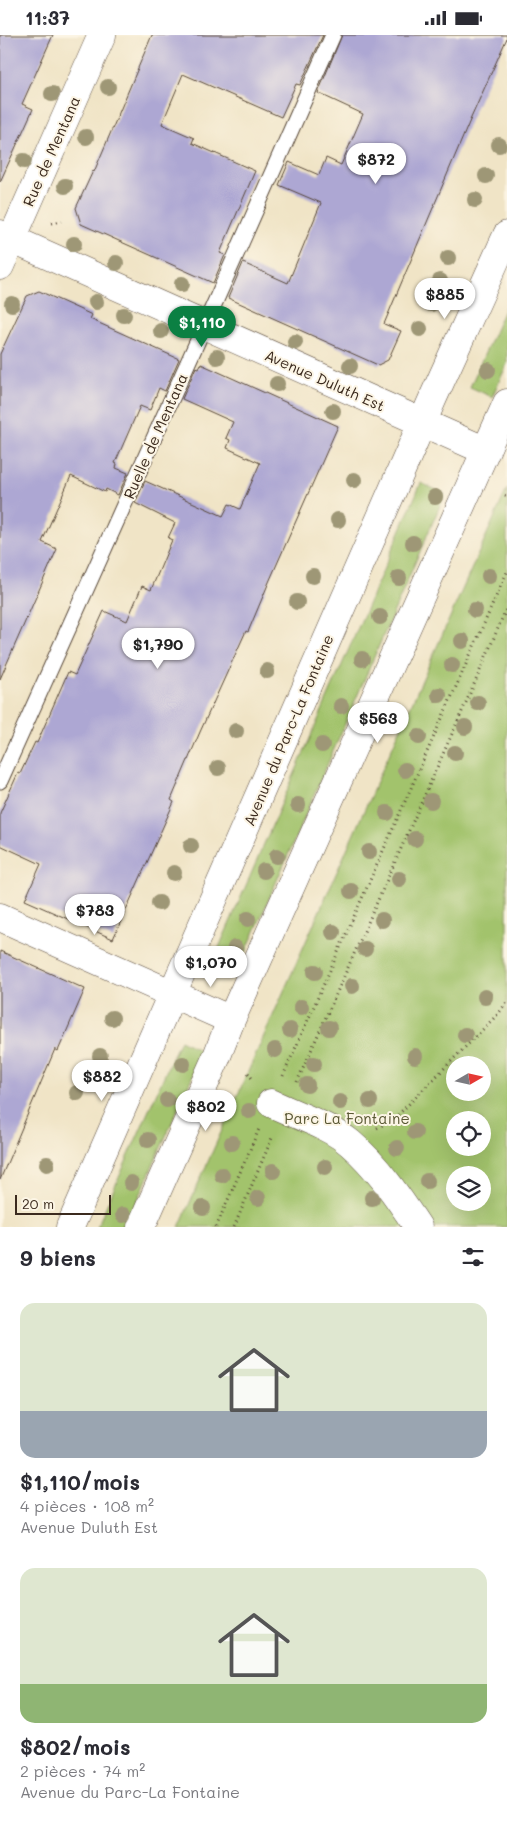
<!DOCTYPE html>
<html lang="fr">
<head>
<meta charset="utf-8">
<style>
	:root { --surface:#fff; --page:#f2f2f3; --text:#2b2b33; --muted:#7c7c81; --accent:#0b8043 }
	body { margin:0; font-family:Mali,sans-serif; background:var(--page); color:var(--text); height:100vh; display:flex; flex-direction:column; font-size:19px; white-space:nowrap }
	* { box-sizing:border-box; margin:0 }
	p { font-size:16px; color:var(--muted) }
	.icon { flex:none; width:28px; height:28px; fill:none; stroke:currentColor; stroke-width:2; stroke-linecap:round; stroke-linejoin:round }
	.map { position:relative; height:1192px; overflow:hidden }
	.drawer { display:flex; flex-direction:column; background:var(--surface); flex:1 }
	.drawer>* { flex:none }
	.needle { width:32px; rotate:81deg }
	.buttons { position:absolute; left:446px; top:1021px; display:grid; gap:10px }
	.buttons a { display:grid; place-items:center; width:45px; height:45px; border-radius:50%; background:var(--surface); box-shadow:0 5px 20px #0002; font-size:25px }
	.scale { position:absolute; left:15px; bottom:12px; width:96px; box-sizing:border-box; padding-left:5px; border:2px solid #3b2a1e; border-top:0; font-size:14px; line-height:18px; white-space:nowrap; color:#3b2a1e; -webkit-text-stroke:4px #fcf5e5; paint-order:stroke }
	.price { position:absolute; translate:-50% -42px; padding:0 11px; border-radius:18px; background:#fff; color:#222; font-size:16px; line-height:32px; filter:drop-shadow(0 1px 2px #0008) }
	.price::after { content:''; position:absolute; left:50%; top:30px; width:15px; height:11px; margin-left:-8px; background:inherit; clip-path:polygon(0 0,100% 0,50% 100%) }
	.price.selected { background:var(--accent); color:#fff }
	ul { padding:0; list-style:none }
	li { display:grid; align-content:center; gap:10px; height:265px; padding:0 20px }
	li span { display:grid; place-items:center; height:155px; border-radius:15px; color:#555 }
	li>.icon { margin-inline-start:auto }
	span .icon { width:90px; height:90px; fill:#fffc; stroke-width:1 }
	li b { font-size:21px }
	h2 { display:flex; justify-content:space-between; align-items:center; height:60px; padding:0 20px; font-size:21px }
	.status { display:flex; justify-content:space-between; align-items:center; height:35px; padding:0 25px; background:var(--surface); direction:ltr }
	.status svg { height:14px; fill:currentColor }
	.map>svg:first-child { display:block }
</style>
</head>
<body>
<div class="status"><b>11:37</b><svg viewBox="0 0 49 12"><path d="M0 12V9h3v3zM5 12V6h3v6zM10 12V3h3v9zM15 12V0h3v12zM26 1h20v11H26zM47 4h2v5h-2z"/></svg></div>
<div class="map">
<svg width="507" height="1192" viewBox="0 0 507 1192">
	<rect width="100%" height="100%" fill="#fcf5e5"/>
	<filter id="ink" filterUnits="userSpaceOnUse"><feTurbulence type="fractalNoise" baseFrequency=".02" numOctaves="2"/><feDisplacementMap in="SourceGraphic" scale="10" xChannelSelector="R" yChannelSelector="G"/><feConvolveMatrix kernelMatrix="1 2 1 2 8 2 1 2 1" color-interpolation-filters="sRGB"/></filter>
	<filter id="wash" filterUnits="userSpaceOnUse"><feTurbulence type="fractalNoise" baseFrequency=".0096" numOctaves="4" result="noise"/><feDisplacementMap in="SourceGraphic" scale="20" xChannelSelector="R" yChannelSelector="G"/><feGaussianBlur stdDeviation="1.12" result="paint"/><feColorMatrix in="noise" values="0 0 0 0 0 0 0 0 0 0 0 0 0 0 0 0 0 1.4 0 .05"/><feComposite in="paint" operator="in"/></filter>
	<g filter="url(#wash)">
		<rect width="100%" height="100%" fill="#f0e4c6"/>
		<path fill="#a2c36c" stroke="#6e7645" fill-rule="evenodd" d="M507,268V329L492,362L470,352Z
			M421,448L445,459L235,942L211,931Z
			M507,454V1192H179ZM455,1030H482V1058H455ZM455,1085H482V1112H455ZM455,1140H482V1168H455Z
			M180,1005L203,1017L126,1192H97Z"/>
		<g id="blocks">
			<path fill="#ada7d3" d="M0,0H53L22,69L33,74L0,147Z
				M152,0H323L300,50L296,49L281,82L183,39L162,89L194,103L192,108L255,136L220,218L225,220L213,248L81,189L76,173L93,136L94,137Z
				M342,0H507V3L471,83L384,289L401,296L388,325L378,330L228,263L243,228L288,248L321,168L279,150L289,127L319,140L326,123L341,130L363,79L318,58Z
				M39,256L92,280L90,284L179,324L165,356L159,353L150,375L140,371L115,428L117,429L116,433L128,438L118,460L106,454L105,457L71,441L42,507L57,514L0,644V319L27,261Z
				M201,329L338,391L269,547L248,597L246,596L200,697L171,765L174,767L113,904L25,865L41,829L0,810V778L18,738L20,739L35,707L37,708L68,637L75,640L104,576L127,586L142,551L151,555L172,505L168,503L175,488L135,468L145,446L223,481L229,469L240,474L260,428L227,413L230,405L226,403L233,387L182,364L196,332L199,333Z
				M0,916L85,954L58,1016L55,1014L0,1145Z"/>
		</g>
	</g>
	<g filter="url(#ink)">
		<use href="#blocks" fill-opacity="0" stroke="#564637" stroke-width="1"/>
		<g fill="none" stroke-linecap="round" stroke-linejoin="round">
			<g stroke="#564637" stroke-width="17">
				<path id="lane" d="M0,746L216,265L333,0"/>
			</g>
			<g stroke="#564637" stroke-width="29">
				<path id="street" d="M0,199L486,416
					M0,231L102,0
					M0,882L231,985
					M271,1068C295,1080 329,1090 350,1108C377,1131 398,1162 418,1192
					M70,1192L433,363L507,200
					M141,1192L217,1021L231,985L507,368"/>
			</g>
			<path stroke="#564637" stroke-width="3" stroke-dasharray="1 4" stroke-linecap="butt" d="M52,188L62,186
				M505,460L507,461
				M248,1038L254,1046
				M283,1041L507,537
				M297,1047L476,645L507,572
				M377,1093L394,1084L499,978L507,967
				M216,1192L259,1094
				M234,1192L272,1103"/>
			<use href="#lane" stroke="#fff" stroke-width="15"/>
			<use href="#street" stroke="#fff" stroke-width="28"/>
		</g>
		<g fill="#9e9776">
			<circle cx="108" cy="52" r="8"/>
			<circle cx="52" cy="59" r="8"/>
			<circle cx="86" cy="102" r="8"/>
			<circle cx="499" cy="110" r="8"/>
			<circle cx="24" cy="126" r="8"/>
			<circle cx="486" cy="141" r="8"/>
			<circle cx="65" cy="151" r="8"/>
			<circle cx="475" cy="165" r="8"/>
			<circle cx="74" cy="209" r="8"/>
			<circle cx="448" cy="223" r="8"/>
			<circle cx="116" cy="228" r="8"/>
			<circle cx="440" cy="246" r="8"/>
			<circle cx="182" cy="249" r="8"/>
			<circle cx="96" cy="267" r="8"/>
			<circle cx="12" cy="269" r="8"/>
			<circle cx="431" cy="269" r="8"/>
			<circle cx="124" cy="280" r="8"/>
			<circle cx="420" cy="294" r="8"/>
			<circle cx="161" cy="296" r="8"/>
			<circle cx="295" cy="307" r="8"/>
			<circle cx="217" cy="322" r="8"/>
			<circle cx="350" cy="331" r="8"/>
			<circle cx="488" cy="335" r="8"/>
			<circle cx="277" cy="349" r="8"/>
			<circle cx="333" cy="376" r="8"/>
			<circle cx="354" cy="445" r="8"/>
			<circle cx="435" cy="462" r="8"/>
			<circle cx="338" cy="485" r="8"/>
			<circle cx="413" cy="508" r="8"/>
			<circle cx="313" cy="541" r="8"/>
			<circle cx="489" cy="541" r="8"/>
			<circle cx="399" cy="543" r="8"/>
			<circle cx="297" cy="567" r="8"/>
			<circle cx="475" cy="575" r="8"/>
			<circle cx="380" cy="582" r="8"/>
			<circle cx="462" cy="606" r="8"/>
			<circle cx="362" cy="624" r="8"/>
			<circle cx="452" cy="630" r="8"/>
			<circle cx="267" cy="636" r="8"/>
			<circle cx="439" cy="660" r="8"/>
			<circle cx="478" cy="668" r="8"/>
			<circle cx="341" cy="671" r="8"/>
			<circle cx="465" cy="692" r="8"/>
			<circle cx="236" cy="696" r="8"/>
			<circle cx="419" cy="702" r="8"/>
			<circle cx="322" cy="710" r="8"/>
			<circle cx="455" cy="718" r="8"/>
			<circle cx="218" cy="733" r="8"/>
			<circle cx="405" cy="735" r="8"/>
			<circle cx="431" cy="766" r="8"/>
			<circle cx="298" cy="770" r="8"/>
			<circle cx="387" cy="778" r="8"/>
			<circle cx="415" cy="804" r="8"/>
			<circle cx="191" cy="811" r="8"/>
			<circle cx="369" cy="817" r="8"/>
			<circle cx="277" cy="821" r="8"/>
			<circle cx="264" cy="836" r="8"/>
			<circle cx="174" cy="838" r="8"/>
			<circle cx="399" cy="844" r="8"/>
			<circle cx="351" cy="856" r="8"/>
			<circle cx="159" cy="868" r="8"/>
			<circle cx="248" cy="884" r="8"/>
			<circle cx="382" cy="885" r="8"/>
			<circle cx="333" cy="897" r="8"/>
			<circle cx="235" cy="913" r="8"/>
			<circle cx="365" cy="914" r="8"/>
			<circle cx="315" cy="937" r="8"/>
			<circle cx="352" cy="951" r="8"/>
			<circle cx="485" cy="962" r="8"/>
			<circle cx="301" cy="972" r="8"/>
			<circle cx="112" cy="983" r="8"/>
			<circle cx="329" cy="993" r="8"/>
			<circle cx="290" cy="995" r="8"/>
			<circle cx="465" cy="1000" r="8"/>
			<circle cx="275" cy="1015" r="8"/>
			<circle cx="100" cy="1021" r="8"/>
			<circle cx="415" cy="1021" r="8"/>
			<circle cx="183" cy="1029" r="8"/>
			<circle cx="314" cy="1029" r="8"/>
			<circle cx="307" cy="1050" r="8"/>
			<circle cx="77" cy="1058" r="8"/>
			<circle cx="167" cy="1065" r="8"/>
			<circle cx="370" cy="1066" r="8"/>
			<circle cx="340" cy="1067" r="8"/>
			<circle cx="249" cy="1076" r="8"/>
			<circle cx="415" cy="1097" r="8"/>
			<circle cx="148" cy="1105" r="8"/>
			<circle cx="232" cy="1108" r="8"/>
			<circle cx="397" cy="1113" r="8"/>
			<circle cx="47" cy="1129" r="8"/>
			<circle cx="325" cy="1132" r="8"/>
			<circle cx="273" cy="1136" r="8"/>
			<circle cx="222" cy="1140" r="8"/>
			<circle cx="427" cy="1146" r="8"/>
			<circle cx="131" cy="1148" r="8"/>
			<circle cx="258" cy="1163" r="8"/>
			<circle cx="372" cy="1163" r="8"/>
			<circle cx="203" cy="1173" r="8"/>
			<circle cx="123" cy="1180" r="8"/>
		</g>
	</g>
	<g text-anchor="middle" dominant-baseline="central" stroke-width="4" stroke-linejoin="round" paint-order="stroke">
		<g font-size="15" fill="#3b2a1e" stroke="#fcf5e5">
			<text transform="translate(51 116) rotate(-66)">Rue de Mentana</text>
			<text transform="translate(325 345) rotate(24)">Avenue Duluth Est</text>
			<text transform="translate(155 401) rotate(-66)">Ruelle de Mentana</text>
			<text transform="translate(288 695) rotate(-67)">Avenue du Parc-La Fontaine</text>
		</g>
		<g font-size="15" fill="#5a5835" stroke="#fcf5e5">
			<text x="347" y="1083">Parc La Fontaine</text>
		</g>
	</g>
</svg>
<div class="buttons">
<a><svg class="needle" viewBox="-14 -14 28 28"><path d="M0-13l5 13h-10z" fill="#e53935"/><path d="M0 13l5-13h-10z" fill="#7c7c81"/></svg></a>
<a><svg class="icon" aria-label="locate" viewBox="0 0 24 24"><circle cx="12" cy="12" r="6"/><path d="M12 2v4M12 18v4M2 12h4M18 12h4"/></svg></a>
<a><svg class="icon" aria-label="layers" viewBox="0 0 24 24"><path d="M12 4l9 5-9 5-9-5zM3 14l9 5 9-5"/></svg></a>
</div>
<div class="scale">20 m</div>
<b class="price" style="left:376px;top:150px">$872</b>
<b class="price" style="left:445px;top:285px">$885</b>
<b class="price selected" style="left:202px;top:313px">$1,110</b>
<b class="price" style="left:158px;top:635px">$1,790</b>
<b class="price" style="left:378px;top:709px">$563</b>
<b class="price" style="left:95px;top:901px">$783</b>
<b class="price" style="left:211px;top:953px">$1,070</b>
<b class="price" style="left:102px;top:1067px">$882</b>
<b class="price" style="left:206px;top:1097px">$802</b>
</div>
<section class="drawer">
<h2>9 biens<svg class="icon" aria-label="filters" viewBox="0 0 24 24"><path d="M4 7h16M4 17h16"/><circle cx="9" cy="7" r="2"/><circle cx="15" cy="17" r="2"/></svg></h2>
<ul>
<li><span style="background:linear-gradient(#dfe7d0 70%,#9aa5b1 0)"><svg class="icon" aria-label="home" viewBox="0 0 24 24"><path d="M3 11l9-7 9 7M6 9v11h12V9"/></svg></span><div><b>$1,110/mois</b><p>4 pièces · 108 m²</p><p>Avenue Duluth Est</p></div></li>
<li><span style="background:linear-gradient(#dfe7d0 75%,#8fb573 0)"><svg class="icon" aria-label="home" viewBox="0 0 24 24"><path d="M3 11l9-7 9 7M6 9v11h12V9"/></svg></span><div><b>$802/mois</b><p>2 pièces · 74 m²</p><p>Avenue du Parc-La Fontaine</p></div></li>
</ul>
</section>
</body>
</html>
